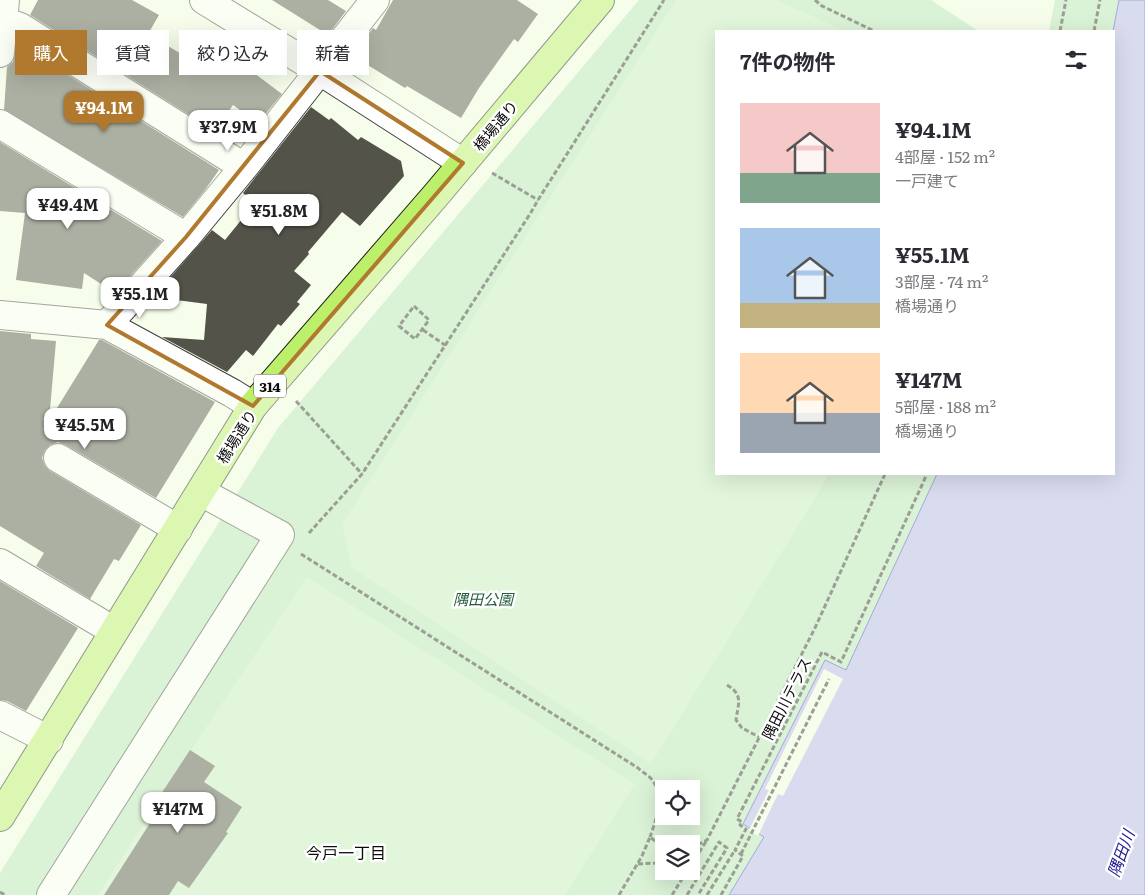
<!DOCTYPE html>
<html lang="ja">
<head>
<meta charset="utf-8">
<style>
	:root { --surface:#fff; --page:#f2f2f3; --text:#2b2b33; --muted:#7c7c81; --accent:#b1792e }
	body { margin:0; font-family:Literata,"Noto Sans JP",serif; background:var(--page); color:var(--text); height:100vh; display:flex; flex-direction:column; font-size:19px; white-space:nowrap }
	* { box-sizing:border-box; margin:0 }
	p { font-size:16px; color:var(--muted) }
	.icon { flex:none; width:28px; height:28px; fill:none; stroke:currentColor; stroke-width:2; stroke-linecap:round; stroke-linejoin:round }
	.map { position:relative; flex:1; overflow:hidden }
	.drawer { position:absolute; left:715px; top:30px; width:400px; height:445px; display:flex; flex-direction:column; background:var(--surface); border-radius:0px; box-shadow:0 5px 20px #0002 }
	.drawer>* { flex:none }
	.guide { position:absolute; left:15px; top:30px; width:475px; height:45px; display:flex; gap:10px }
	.buttons { position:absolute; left:655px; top:780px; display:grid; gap:10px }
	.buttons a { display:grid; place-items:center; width:45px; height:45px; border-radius:0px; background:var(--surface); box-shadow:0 5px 20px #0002; font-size:25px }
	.price { position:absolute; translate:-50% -42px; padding:0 11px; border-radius:10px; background:#fff; color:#222; font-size:16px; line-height:32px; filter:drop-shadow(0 1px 2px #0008) }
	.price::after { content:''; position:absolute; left:50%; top:30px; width:15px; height:11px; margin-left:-8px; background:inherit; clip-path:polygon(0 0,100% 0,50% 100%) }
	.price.current { background:var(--accent); color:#fff }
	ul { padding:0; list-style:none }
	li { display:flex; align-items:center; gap:15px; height:125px; padding:0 25px }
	li span { display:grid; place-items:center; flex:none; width:140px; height:100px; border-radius:0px; color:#555 }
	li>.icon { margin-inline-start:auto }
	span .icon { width:60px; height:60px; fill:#fffc; stroke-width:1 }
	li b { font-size:21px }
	h2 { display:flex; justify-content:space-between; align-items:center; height:60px; padding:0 25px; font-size:21px }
	.pill { padding:0 18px; border-radius:0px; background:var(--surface); box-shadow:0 5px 20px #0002; font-size:18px; line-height:45px }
	.pill.current { background:var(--accent); color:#fff }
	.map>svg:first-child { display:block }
</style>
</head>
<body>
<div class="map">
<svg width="1145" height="895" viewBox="0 0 1145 895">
	<rect width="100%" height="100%" fill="#f6feeb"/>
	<path fill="#b8e5bc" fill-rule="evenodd" d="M639,0H931L978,31H716V474H937L846,671L825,660L743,824L764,837L729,895H0V873L278,428ZM664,789H691V816H664ZM664,844H691V871H664Z
		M1055,0H1119L1113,31H1049Z"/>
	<path fill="#caedc9" d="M676,0H777L845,31H716V474H828L822,487L651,764L352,568L342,524Z
		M307,577L635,784L565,895H98L212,718Z"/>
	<path fill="#b3b4f1" stroke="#4340c3" d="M1119,0H1145V895H729L764,837L743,824L825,660L846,670L937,474H1114L1113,31Z"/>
	<path fill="#f6feeb" d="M824,669L843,679L783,796L778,794L758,836L749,830L769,790L765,789Z"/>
	<path fill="#535349" d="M38,0H132L159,15L148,34L188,58L196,44L221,48L282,94L258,123L233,105L215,131L30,15Z
		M272,0H328L346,11L328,35Z
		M393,0H517L538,14L518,42L514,39L479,88L461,118L407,86L405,88L353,56L355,53L354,52L373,28L376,30Z
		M17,43L219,170L205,190L183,217L4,110L7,67L13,62Z
		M311,107L329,120L331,118L358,140L361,137L401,161L404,176L360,226L342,212L308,252L309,254L294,271L311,285L297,302L300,304L281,326L278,324L253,356L246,350L227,372L162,337L204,340L207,304L153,297L212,230L225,240L255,203L243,193Z
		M0,142L162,241L115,293L84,273L82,289L16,280L25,213L0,211Z
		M0,331L31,334V339L56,341L49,421L99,340H102L215,402L156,498L66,445L58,442L50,445L45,450L42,458L45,466L50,471L141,525L119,561L114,559L90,599L36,566L44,553L0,526Z
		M0,581L78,628L26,711L7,701L0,700Z
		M190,750L215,766L204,782L242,807L226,832L228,833L189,888L178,881L169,895H104L166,798L161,794Z"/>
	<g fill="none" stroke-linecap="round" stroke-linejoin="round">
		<g stroke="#3e3e3e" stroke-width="30">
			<path id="minor" d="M204,0L320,71L463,163
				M4,21L20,27L244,167
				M0,53L5,0
				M0,124L186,237
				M0,315L107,325L232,393L253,406
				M107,325L186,237L244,167L375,0
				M58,458L178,529
				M0,563L114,631
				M0,715L49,740
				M51,895L280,535L201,492"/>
		</g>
		<g stroke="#1c1c1c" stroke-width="30">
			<path id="major" d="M0,817L253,406L436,195L600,0"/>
		</g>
		<path stroke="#2d2d2d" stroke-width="3" stroke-dasharray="5 2.5" stroke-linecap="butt" d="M815,0L822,6L874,31
			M1060,31L1066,0
			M1094,31L1100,0
			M492,173L538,200
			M414,306L429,320L415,339L399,326Z
			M423,330L445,345
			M296,401L362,474
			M309,533L362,474L530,214L538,200L664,0
			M301,554L638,768C642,772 650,776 653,781C664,798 656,820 650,837
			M727,685C744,695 738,704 736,720L742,728L759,737
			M691,848L707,840L815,628L885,474
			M741,854L829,679
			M638,864L656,863L664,855
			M691,865L707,840
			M0,892L5,895
			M619,895L642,856L650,837L664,848
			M672,895L687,871
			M687,895L719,842L727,848L698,895
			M707,895L735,850
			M721,895L743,856L735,850L746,829L740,825L742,822L737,819L822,652L841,662L927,474"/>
		<use href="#minor" stroke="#fff" stroke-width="28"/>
		<use href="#major" stroke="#bcef6a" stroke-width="28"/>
	</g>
	<path d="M0 0H1145V895H0ZM320,71L463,163L253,406L107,325L186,237Z" fill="#f6feeb" fill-opacity=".55" fill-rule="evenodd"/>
	<path fill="none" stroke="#b1792e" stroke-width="4" stroke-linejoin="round" d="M320,71L463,163L253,406L107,325L186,237Z"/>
	<g text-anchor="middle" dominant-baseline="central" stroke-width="5" stroke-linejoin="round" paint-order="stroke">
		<rect fill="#fff" stroke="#545454" stroke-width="1" x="254" y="374.5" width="32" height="23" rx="4"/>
		<g font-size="14" font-weight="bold" fill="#0b0b0b">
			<text x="270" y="386">314</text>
		</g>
		<g font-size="15" fill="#0b0b0b" stroke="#fff">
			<text transform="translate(495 125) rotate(-50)">橋場通り</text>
			<text transform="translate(236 436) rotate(-58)">橋場通り</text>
			<text transform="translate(786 698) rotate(-63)">隅田川テラス</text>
		</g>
		<g font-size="15" font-style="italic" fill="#215e3a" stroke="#fff">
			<text x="483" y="598">隅田公園</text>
		</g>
		<g font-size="16" fill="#0b0b0b" stroke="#fff">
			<text x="346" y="852">今戸一丁目</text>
		</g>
		<g font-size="16" font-style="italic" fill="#251e93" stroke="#fff">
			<text transform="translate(1120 853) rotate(-70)">隅田川</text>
		</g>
	</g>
</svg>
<div class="buttons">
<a><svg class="icon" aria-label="locate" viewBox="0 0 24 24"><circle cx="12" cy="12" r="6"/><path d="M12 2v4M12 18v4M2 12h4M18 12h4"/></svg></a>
<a><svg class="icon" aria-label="layers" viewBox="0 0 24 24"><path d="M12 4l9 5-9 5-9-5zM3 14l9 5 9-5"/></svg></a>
</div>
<b class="price current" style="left:104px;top:133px">¥94.1M</b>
<b class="price" style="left:228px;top:152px">¥37.9M</b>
<b class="price" style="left:68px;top:230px">¥49.4M</b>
<b class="price" style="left:279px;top:236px">¥51.8M</b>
<b class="price" style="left:140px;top:319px">¥55.1M</b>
<b class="price" style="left:85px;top:450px">¥45.5M</b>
<b class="price" style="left:178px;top:834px">¥147M</b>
<div class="guide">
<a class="pill current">購入</a>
<a class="pill">賃貸</a>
<a class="pill">絞り込み</a>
<a class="pill">新着</a>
</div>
<section class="drawer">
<h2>7件の物件<svg class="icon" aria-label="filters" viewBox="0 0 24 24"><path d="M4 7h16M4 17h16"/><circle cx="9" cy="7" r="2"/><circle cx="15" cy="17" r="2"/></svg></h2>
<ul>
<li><span style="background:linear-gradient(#f6c9c9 70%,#7fa58c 0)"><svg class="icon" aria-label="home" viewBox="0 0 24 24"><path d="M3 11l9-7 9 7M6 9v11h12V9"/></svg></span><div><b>¥94.1M</b><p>4部屋 · 152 m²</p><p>一戸建て</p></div></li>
<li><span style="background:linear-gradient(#a9c7e8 75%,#c2b280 0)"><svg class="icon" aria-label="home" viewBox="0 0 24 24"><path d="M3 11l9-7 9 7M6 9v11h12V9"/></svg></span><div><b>¥55.1M</b><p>3部屋 · 74 m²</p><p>橋場通り</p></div></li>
<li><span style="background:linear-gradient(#ffd9b3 60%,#9aa5b1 0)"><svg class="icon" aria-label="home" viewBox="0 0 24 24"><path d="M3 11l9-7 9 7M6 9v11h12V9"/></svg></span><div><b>¥147M</b><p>5部屋 · 188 m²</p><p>橋場通り</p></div></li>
</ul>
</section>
</div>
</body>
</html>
